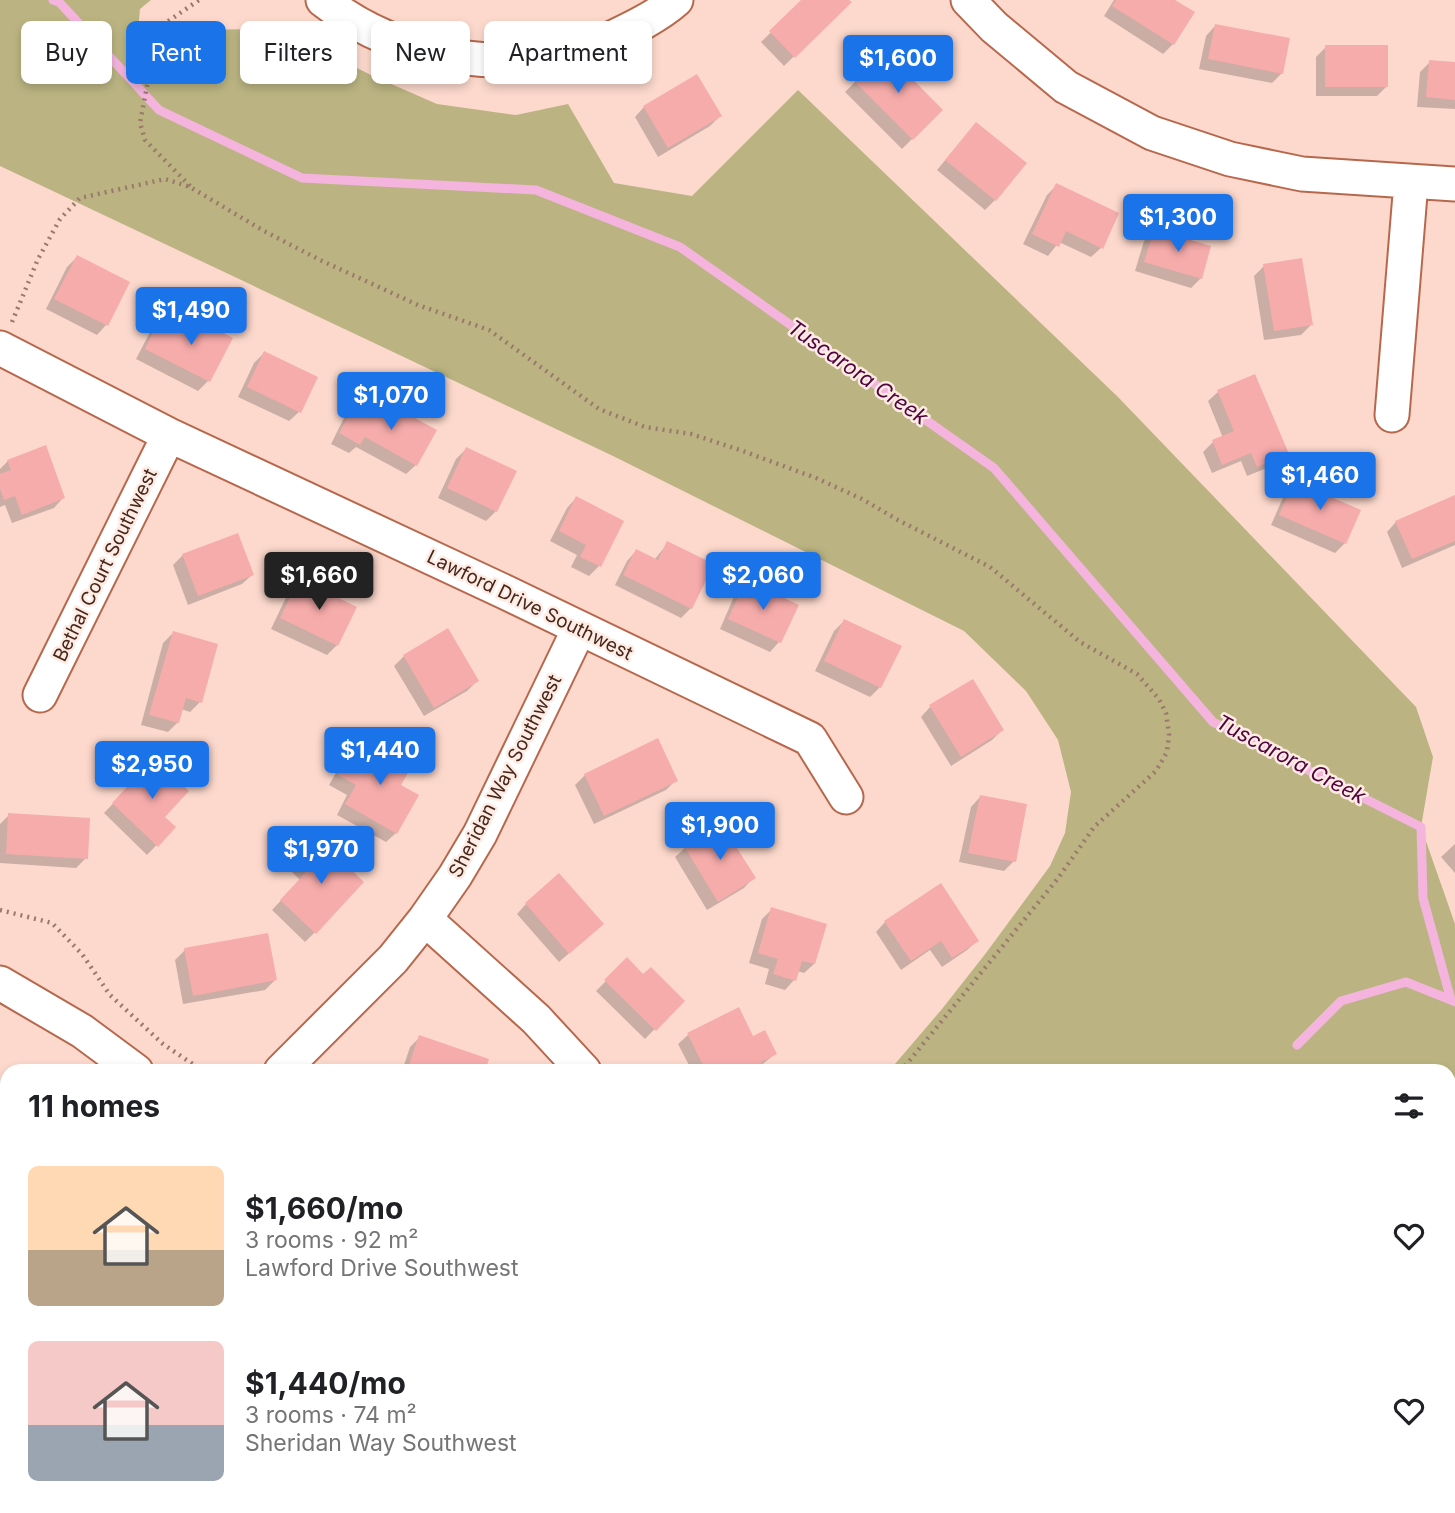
<!DOCTYPE html>
<html lang="en">
<head>
<meta charset="utf-8">
<style>
	:root { --surface:#fff; --page:#f2f2f2; --text:#202124; --muted:#757577; --accent:#1a73e8 }
	body { margin:0; font-family:Inter,sans-serif; background:var(--page); color:var(--text); height:100vh; display:flex; flex-direction:column; font-size:26px; white-space:nowrap }
	* { box-sizing:border-box; margin:0 }
	p { font-size:23px; color:var(--muted) }
	.icon { flex:none; width:38px; height:38px; fill:none; stroke:currentColor; stroke-width:2; stroke-linecap:round; stroke-linejoin:round }
	.map { position:relative; flex:1; overflow:hidden }
	.panel { position:absolute; left:0px; top:1064px; width:1456px; height:450px; display:flex; flex-direction:column; background:var(--surface); border-radius:21px 21px 0 0; box-shadow:0 4px 10px #0003 }
	.panel>* { flex:none }
	.guide { position:absolute; left:21px; top:21px; width:700px; height:63px; display:flex; gap:14px }
	.price { position:absolute; translate:-50% -60px; padding:0 16px; border-radius:7px; background:var(--accent); color:#fff; font-size:23px; line-height:46px; filter:drop-shadow(0 2px 4px #0008) }
	.price::after { content:''; position:absolute; left:50%; top:42px; width:21px; height:16px; margin-left:-10px; background:inherit; clip-path:polygon(0 0,100% 0,50% 100%) }
	.price.on { background:#222; color:#fff }
	ul { padding:0; list-style:none }
	li { display:flex; align-items:center; gap:21px; height:175px; padding:0 28px }
	li span { display:grid; place-items:center; flex:none; width:196px; height:140px; border-radius:10px; color:#555 }
	li>.icon { margin-inline-start:auto }
	span .icon { width:84px; height:84px; fill:#fffc; stroke-width:1 }
	li b { font-size:30px }
	h2 { display:flex; justify-content:space-between; align-items:center; height:84px; padding:0 28px; font-size:30px }
	.chip { padding:0 24px; border-radius:10px; background:var(--surface); box-shadow:0 4px 10px #0003; font-size:24px; line-height:63px }
	.chip.on { background:var(--accent); color:#fff }
	.map>svg:first-child { display:block }
</style>
</head>
<body>
<div class="map">
<svg width="1455" height="1513" viewBox="0 0 1455 1513">
	<rect width="100%" height="100%" fill="#fdd9cd"/>
	<path fill="#bbb482" d="M0,0H151L140,9L138,31L263,29L307,43L373,76L437,104L516,115L568,104L614,183L692,196L798,90L1118,397L1416,707L1433,757L1421,827L1455,924V1215L1449,1214V1071H889L942,1009L986,953L1050,866L1065,833L1071,792L1058,740L1026,691L964,631L613,456L0,166Z
		M357,1507H387L390,1513H359Z
		M458,1507H1390V1513H460Z"/>
	<path fill="#0003" d="M804,0H847L849,2L784,66L761,42Z
		M1114,0H1172L1192,13L1173,44L1163,54L1104,16Z
		M1215,26L1282,73L1272,83L1199,69L1206,36Z
		M1326,47L1387,86L1377,96H1316V57Z
		M884,53L941,110L902,149L845,92Z
		M1430,62L1455,64V109L1417,107L1420,72Z
		M644,107L720,116L710,126L658,157L635,117Z
		M967,134L995,200L985,210L937,170Z
		M1057,185L1101,248L1091,257L1059,242L1048,256L1023,244L1047,195Z
		M1154,231L1201,278L1191,288L1135,271L1144,241Z
		M77,257L106,325L97,335L46,309L67,267Z
		M1264,266L1311,325L1301,335L1264,340L1254,276Z
		M190,317L230,339L208,381L198,391L136,359L150,332L160,322L178,332Z
		M264,353L299,412L289,421L238,397L254,363Z
		M1218,392L1287,454L1277,464L1247,476L1241,461L1212,473L1203,452L1213,442L1223,438L1208,401Z
		M386,404L416,465L406,474L356,447L349,453L331,444L344,418L354,408L373,419Z
		M466,449L496,511L486,521L438,498L456,459Z
		M8,461L63,498L54,508L12,523L5,505L0,507V469Z
		M1294,483L1345,543L1335,553L1271,525L1285,493Z
		M576,498L622,522L599,566L589,576L571,567L577,555L550,541L567,508Z
		M1455,501V545L1402,568L1387,532L1396,522Z
		M668,543L691,608L681,618L615,585L627,561L636,551L654,560Z
		M183,555L252,575L242,584L188,605L173,565Z
		M299,581L337,645L327,655L271,629L289,591Z
		M746,582L779,642L770,652L720,629L736,592Z
		M844,621L880,687L870,697L815,671L834,631Z
		M173,633L200,702L190,712L181,709L178,722L168,732L141,725L163,643Z
		M404,656L477,681L467,691L424,716L394,666Z
		M930,707L1002,730L992,740L951,766L921,717Z
		M379,747L399,786L396,833L386,842L337,815L347,795L329,785L344,759L354,749L369,757Z
		M155,760L163,817L174,827L147,855L104,813Z
		M585,775L676,780L666,790L594,824L575,785Z
		M980,797L1014,861L1004,871L959,862L971,807Z
		M9,815L86,858L76,868L0,863V824Z
		M721,825L753,878L744,888L707,910L675,857L685,848Z
		M316,839L315,932L305,942L272,910L300,880L288,868Z
		M1455,844V873L1441,857Z
		M526,904L592,933L559,962L517,914Z
		M772,909L814,964L804,973L797,971L794,980L785,990L765,984L769,969L749,963L762,919Z
		M885,922L977,941L967,950L942,967L930,950L901,970L876,932Z
		M185,950L275,980L265,990L183,1004L175,960Z
		M627,960L643,977L682,1001L645,1039L596,991Z
		M688,1035L752,1038L775,1054L760,1066L763,1071H692L678,1044Z
		M420,1037L483,1071H402L410,1047Z
		M1455,1426V1479H1449V1432Z
		M159,1507H244L250,1513H165Z
		M1451,1507H1455V1513H1445Z"/>
	<g fill="none" stroke-linecap="round" stroke-linejoin="round">
		<path stroke="#f5b4de" stroke-width="9" d="M53,0L59,2L159,110L302,178L536,190L680,247L994,468L1213,722L1421,827L1423,898L1451,1000L1455,1002
			M1297,1045L1341,1001L1406,982L1451,1000
			M888,1513L890,1507"/>
	</g>
	<path fill="#f6acab" d="M801,0H849L852,2L795,58L769,31Z
		M1116,0H1175L1195,12L1174,45L1112,6Z
		M1215,24L1290,38L1283,74L1208,59Z
		M1325,45H1388V87H1325Z
		M884,50L943,110L913,140L854,81Z
		M1429,60L1455,62V100L1426,97Z
		M697,74L722,116L668,148L643,106Z
		M976,122L1027,163L996,201L945,160Z
		M1056,183L1119,213L1103,249L1066,231L1059,247L1032,234Z
		M1154,229L1211,246L1202,279L1144,262Z
		M77,255L130,282L108,326L54,299Z
		M1302,258L1313,325L1274,331L1263,264Z
		M190,315L233,338L210,382L145,349L159,320L182,332Z
		M264,351L318,377L301,413L247,387Z
		M1255,374L1289,454L1257,467L1251,453L1222,465L1212,440L1234,431L1217,390Z
		M385,402L437,430L417,466L365,437L360,445L339,433L354,406L376,418Z
		M46,445L65,498L22,515L15,496L4,500L0,489V474L11,470L7,460Z
		M466,447L517,471L497,512L447,488Z
		M1294,481L1361,510L1346,544L1279,515Z
		M1455,495V541L1412,559L1395,521Z
		M576,496L624,521L601,567L580,557L586,545L559,531Z
		M238,533L254,575L198,596L182,554Z
		M667,541L714,564L692,609L623,575L636,549L658,560Z
		M299,579L357,607L338,646L280,618Z
		M746,580L799,605L781,643L728,619Z
		M844,619L902,646L881,688L824,661Z
		M448,628L479,681L434,708L403,655Z
		M173,631L218,644L202,703L186,698L179,723L149,715Z
		M973,679L1004,730L961,757L929,705Z
		M658,738L678,781L604,816L584,774Z
		M379,745L413,764L401,785L419,795L397,834L345,804L356,785L338,775L353,747L372,757Z
		M155,757L189,791L165,817L176,827L158,847L112,803Z
		M980,795L1027,804L1016,862L968,853Z
		M8,813L90,818L88,859L6,854Z
		M721,823L756,878L718,902L684,846Z
		M316,836L364,882L316,934L280,900L309,869L296,857Z
		M559,873L604,924L569,954L525,903Z
		M941,883L979,941L952,958L941,941L911,961L884,921Z
		M771,907L827,924L815,964L802,961L796,981L773,974L778,959L758,953Z
		M268,933L277,980L193,996L184,948Z
		M627,957L643,974L651,967L685,1001L656,1031L604,980Z
		M739,1007L753,1036L765,1030L777,1054L761,1062L765,1071H718L714,1064L705,1069L687,1033Z
		M419,1035L489,1059L485,1071H425L409,1065Z
		M7,1158V1246L0,1256V1168Z
		M178,1507H247L253,1513H185Z"/>
	<g fill="none" stroke-linecap="round" stroke-linejoin="round">
		<g stroke="#b7684c" stroke-width="37">
			<path id="minor" d="M323,0C404,64 518,77 612,38C633,28 658,16 676,0
				M968,0L994,27L1066,87L1152,133L1230,159L1302,174L1455,184
				M0,348L169,435L505,592L810,739L846,797
				M1392,415L1411,182
				M40,695L169,435
				M425,919L536,1019L584,1071
				M0,983L82,1031L136,1071
				M281,1071L393,959L425,919L455,876L480,834L579,629
				M0,1383L7,1373
				M0,1485L7,1489
				M34,1507L44,1513
				M432,1507L434,1513"/>
		</g>
		<path stroke="#9b786c" stroke-width="4.5" stroke-dasharray="2 5" stroke-linecap="butt" d="M190,186L145,140L140,123L155,44L167,22L199,0
			M12,322L38,259L60,219L80,198L165,179L190,187L264,231L320,260L418,305L489,330L599,409L645,427L691,434L740,450L816,478L862,499L898,520L990,567L1080,642L1137,674L1159,699L1166,713L1169,734L1167,752L1156,771L1094,827L1059,877L901,1071
			M0,910L52,923L82,954L110,995L163,1044L203,1071
			M503,1507L504,1513
			M540,1513L546,1507"/>
		<use href="#minor" stroke="#fff" stroke-width="33"/>
	</g>
	<g text-anchor="middle" dominant-baseline="central" stroke-width="5" stroke-linejoin="round" paint-order="stroke">
		<g font-size="19" fill="#47261a" stroke="#fdebe4">
			<text transform="translate(105 565) rotate(-64)">Bethal Court Southwest</text>
			<text transform="translate(530 605) rotate(26)">Lawford Drive Southwest</text>
			<text transform="translate(505 776) rotate(-63)">Sheridan Way Southwest</text>
		</g>
		<g font-size="21" font-style="italic" fill="#4f023d" stroke="#fdebe4">
			<text transform="translate(858 372) rotate(35)">Tuscarora Creek</text>
			<text transform="translate(1291 759) rotate(28)">Tuscarora Creek</text>
		</g>
	</g>
</svg>
<b class="price" style="left:898px;top:95px">$1,600</b>
<b class="price" style="left:1178px;top:254px">$1,300</b>
<b class="price" style="left:191px;top:347px">$1,490</b>
<b class="price" style="left:391px;top:432px">$1,070</b>
<b class="price" style="left:1320px;top:512px">$1,460</b>
<b class="price on" style="left:319px;top:612px">$1,660</b>
<b class="price" style="left:763px;top:612px">$2,060</b>
<b class="price" style="left:380px;top:787px">$1,440</b>
<b class="price" style="left:152px;top:801px">$2,950</b>
<b class="price" style="left:720px;top:862px">$1,900</b>
<b class="price" style="left:321px;top:886px">$1,970</b>
<div class="guide">
<a class="chip">Buy</a>
<a class="chip on">Rent</a>
<a class="chip">Filters</a>
<a class="chip">New</a>
<a class="chip">Apartment</a>
</div>
<section class="panel">
<h2>11 homes<svg class="icon" aria-label="filters" viewBox="0 0 24 24"><path d="M4 7h16M4 17h16"/><circle cx="9" cy="7" r="2"/><circle cx="15" cy="17" r="2"/></svg></h2>
<ul>
<li><span style="background:linear-gradient(#ffd9b3 60%,#b9a48a 0)"><svg class="icon" aria-label="home" viewBox="0 0 24 24"><path d="M3 11l9-7 9 7M6 9v11h12V9"/></svg></span><div><b>$1,660/mo</b><p>3 rooms · 92 m²</p><p>Lawford Drive Southwest</p></div><svg class="icon" aria-label="heart" viewBox="0 0 24 24"><path d="M12 20l-8-8c-3-5 5-10 8-4 3-6 11-1 8 4z"/></svg></li>
<li><span style="background:linear-gradient(#f6c9c9 60%,#9aa5b1 0)"><svg class="icon" aria-label="home" viewBox="0 0 24 24"><path d="M3 11l9-7 9 7M6 9v11h12V9"/></svg></span><div><b>$1,440/mo</b><p>3 rooms · 74 m²</p><p>Sheridan Way Southwest</p></div><svg class="icon" aria-label="heart" viewBox="0 0 24 24"><path d="M12 20l-8-8c-3-5 5-10 8-4 3-6 11-1 8 4z"/></svg></li>
</ul>
</section>
</div>
</body>
</html>
